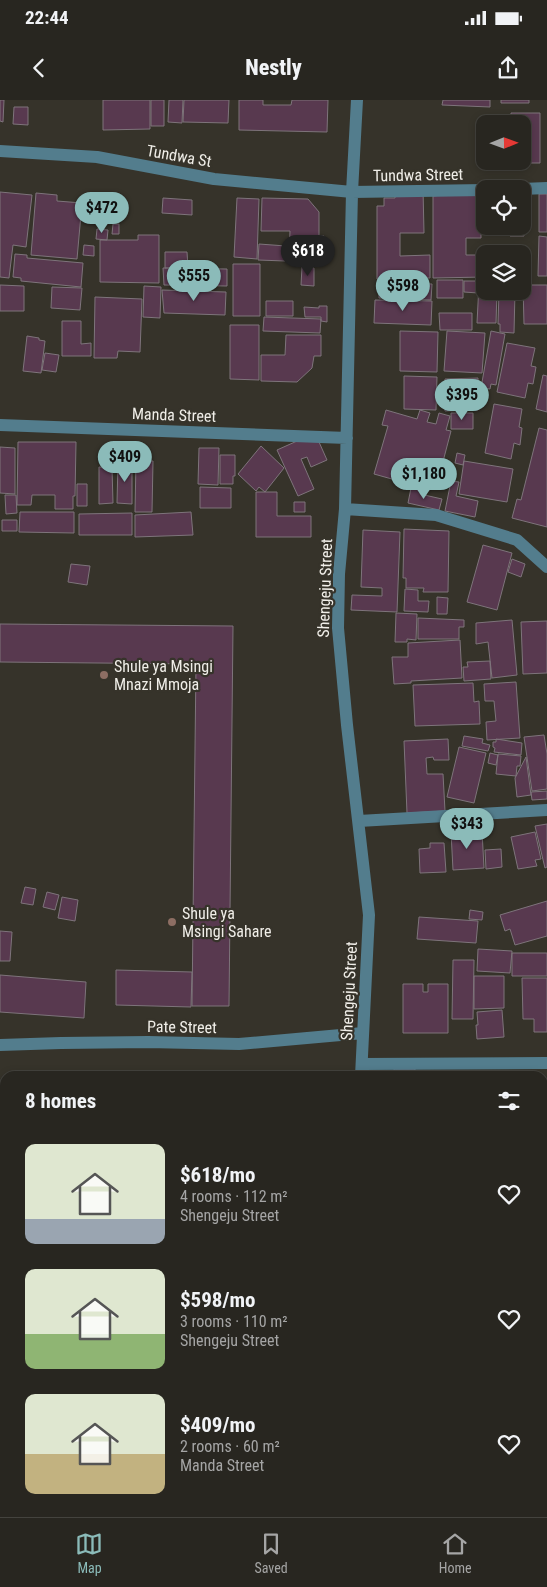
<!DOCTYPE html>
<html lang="en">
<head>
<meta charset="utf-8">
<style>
	:root { --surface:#282620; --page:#302e29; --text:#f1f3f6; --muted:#a5a5a5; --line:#44433e; --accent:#8bbbb9 }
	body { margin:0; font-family:"Roboto Condensed",sans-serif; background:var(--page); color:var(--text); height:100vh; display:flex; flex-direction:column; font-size:19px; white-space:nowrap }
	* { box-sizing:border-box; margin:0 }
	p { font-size:16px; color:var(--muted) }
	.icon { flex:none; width:28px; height:28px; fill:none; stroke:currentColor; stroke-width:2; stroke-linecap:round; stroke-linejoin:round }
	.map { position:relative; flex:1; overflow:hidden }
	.drawer { position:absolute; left:0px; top:971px; width:548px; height:446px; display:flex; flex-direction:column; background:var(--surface); border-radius:15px 15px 0 0; box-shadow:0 2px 8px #0003,0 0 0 1px var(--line) }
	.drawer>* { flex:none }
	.needle { width:32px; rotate:89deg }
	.buttons { position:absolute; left:476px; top:15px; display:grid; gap:10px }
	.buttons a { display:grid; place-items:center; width:55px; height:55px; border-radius:10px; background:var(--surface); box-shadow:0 2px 8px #0003,0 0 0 1px var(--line); font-size:25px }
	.price { position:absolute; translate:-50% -42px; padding:0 11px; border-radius:18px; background:var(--accent); color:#111; font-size:16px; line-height:32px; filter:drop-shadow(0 1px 2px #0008) }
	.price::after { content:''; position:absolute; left:50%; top:30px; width:15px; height:11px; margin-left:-8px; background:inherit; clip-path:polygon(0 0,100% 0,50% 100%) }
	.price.on { background:#222; color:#fff }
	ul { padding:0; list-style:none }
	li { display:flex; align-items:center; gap:15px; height:125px; padding:0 25px }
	li span { display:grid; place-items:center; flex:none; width:140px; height:100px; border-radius:10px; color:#555 }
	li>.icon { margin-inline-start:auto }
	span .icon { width:60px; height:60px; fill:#fffc; stroke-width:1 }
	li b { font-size:21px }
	h2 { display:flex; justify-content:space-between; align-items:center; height:60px; padding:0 25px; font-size:21px }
	.status { display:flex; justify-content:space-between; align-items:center; height:35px; padding:0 25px; background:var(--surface); direction:ltr }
	.status svg { height:14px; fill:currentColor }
	header { display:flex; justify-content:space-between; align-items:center; height:65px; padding:0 25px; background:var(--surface); font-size:22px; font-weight:800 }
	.tab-bar { display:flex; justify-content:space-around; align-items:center; height:70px; border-top:1px solid var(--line); background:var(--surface); font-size:14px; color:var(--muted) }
	.tab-bar a { display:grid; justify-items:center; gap:2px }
	.tab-bar .on { color:var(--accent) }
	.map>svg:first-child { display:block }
</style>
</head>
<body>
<div class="status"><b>22:44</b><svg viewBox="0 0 49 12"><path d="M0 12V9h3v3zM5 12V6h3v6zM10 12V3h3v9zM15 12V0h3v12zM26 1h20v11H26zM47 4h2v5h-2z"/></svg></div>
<header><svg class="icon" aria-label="back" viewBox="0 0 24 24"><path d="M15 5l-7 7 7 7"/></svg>Nestly<svg class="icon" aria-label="share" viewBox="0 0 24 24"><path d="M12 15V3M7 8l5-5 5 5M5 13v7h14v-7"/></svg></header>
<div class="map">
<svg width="547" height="1417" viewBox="0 0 547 1417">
	<rect width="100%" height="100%" fill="#36332a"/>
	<path fill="#58394f" stroke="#7e747b" d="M0,0H4L3,22L0,21Z
		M103,0H150V29L103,30Z
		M151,0H164V26H151Z
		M169,0H183L182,23L168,22Z
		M184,0H229L228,23L183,22Z
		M239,0H263V5H291L292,0H328L327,32L239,30Z
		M443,0H490V7L442,5Z
		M501,0H529V3H501Z
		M14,7H28V25L13,24Z
		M511,13H540V63H511V61H522V24H511Z
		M395,89H423L424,133H400V156L430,155V178L377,179V106H384V98H395Z
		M481,91V138H466V155H485V177L433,178V96Z
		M0,92L32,95L26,147L13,145L9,178L0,177Z
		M36,93L57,95V101L82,103L77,159L31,155Z
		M539,94H547V132H539Z
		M163,98L192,100V115L162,113Z
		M237,98L259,99L257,159L234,157Z
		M262,98L308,99L319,112V136H324V158L289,157L290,131H261Z
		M522,102H524V136H510V130H491V126H522Z
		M113,124H119V134H112Z
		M97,129L108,130L107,140L96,139Z
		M138,135H159V183L100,182V140H138Z
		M539,136L547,137V176H538Z
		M259,144L286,146L285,161L258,160Z
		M84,145L94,146V156L83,155Z
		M165,152H187L188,167L165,168Z
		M15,154L27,155V158L83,163L81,187L21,181V178L13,177Z
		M233,164H260V216H233Z
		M302,167L314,168V186L301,185Z
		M163,168L227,169V186L164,185Z
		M437,180H463V198H437Z
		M464,181H478V193L464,192Z
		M379,183L432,184L431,200L379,198Z
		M479,184L485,185V191H497L496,223H477Z
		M0,185L24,186V211H0Z
		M523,185H547V224H524Z
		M144,186L161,187L160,218L143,217Z
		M52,187L82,188L80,210L51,208Z
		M162,190L226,192L225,215L164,213Z
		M499,191H515L514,233L500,232V224H498Z
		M95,197L142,199L140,252L118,251L117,258H94Z
		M375,200L432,201L431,225L374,223Z
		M266,201H293V216H266Z
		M319,206H327V222L321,221V217H305L304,207L319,208Z
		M439,213H472V230H440Z
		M264,217L321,219L320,233L263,231Z
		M62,221H81V244L91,243V256H62Z
		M230,225H259V280L230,279Z
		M400,231L438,232L437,272L400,271Z
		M447,231L485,233L482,273L444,271Z
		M491,231L505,234L496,285L491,284L490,289L481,288Z
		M286,235H321V256H314L312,268L297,282L261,281V255H285Z
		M27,236L39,238V240L45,241L41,273L23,271Z
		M507,243L535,248L531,266L536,267L533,284L528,283L525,298L497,292Z
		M45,253L59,255L56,272L42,270Z
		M543,275L547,276V312L536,309Z
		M404,276L437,277L436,310L404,309Z
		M478,278V310L445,311V279Z
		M494,304L522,309L519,327L522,328L520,345L514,343L511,359L485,353Z
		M386,310L417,319L420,310L430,313L427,322L436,324L439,313L450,316L446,330L451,331L440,373L429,370L424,388L374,374L388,326L382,325Z
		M451,313H473V329H451Z
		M539,328L547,330V427L512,418L517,399L521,400Z
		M315,333L327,360L311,367L307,357L301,359L314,389L298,396L277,350Z
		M18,342H76L75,396H73V409H55V395H32L31,405H17Z
		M261,346L284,368L265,392L259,387L256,391L238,374Z
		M0,347L15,348V394L0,393Z
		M199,348H219L218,385L198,384Z
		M457,353L465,355L463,365L455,363Z
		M220,355H235V376H233V384H220Z
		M136,361H153L152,412H135Z
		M464,361L513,369L507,402L459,394Z
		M118,362L132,363V404L117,403Z
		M99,367L112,368L113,403L99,404Z
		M451,381L459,382L456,396L478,401L475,417L445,411Z
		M77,384H87V406H77Z
		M200,387L231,388V408H200Z
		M411,388L421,390L420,394L442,399L439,410L408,403Z
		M256,392H277V416H311V437H256Z
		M5,395H16L17,413L6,414Z
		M294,402H305V412H294Z
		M20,412H74V433L19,432Z
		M191,412L193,435L135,437V415Z
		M132,413V435H79V414Z
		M2,420H17V431H2Z
		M404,429L449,431L448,492H423L424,488H406V478H403Z
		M363,430L400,432L397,512L351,510L352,495L382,496V488L361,487Z
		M483,445L512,453L497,510L467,502Z
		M512,459L525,464L521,477L508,472Z
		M71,464L90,466L87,485L68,482Z
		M405,489L418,490V501H429L428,512L404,511Z
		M437,497L448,498L447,514H437Z
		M396,513L417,514L416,540L407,539V542H395Z
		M418,518L464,520V527H459V539H418Z
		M512,520L517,575L492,578L488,542L476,544V523Z
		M547,521V573L523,574L521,522Z
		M0,524L233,526L229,906H192L196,564L0,562Z
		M460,540L462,578L411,581V583L394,584L392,557H408V543Z
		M490,561L491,579L464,581L463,567H468L467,562Z
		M516,582L520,638L487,640L486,622L496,621L494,601H485L484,584Z
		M473,583L474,602L479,601L480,624L415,626L413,585Z
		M544,635L547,654V689L532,691L524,637Z
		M464,636L483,639L482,643L490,645L488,651L462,646Z
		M448,639L449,660H434L433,657L426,658L427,674H443L445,711L407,713L404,641Z
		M496,639L522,643L521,655L494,652L495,648L493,647V642H496Z
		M459,647L486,653L474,703L447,697Z
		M490,653L498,655L496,665L488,663Z
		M498,654L521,656L520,666H517L516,676L496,674Z
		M526,657L531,695L517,697L515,678Z
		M547,691V699L532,700L531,692Z
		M547,724V767L545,768L535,726Z
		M482,731L484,768L453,770L451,732Z
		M535,732L541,759L535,760L537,766L518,769L511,737Z
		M430,743H444L446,772L420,773L419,749L430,748Z
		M501,749L502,767L486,769L485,750Z
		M25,787L36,789L33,805L21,803Z
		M47,792L59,795L55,810L43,807Z
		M62,797L78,800L75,821L58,818Z
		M547,801V836L515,845L510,829L505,831L500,815Z
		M470,810L483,812L482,820L469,819Z
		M419,817L478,821L476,843L417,839Z
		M0,831L12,832L10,861H0Z
		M478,849L512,851L510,873L477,871Z
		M512,853H547V876H512Z
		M453,860H474L473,919H452Z
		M116,870L192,872L191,907L116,905Z
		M0,875L86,882L84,918L0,912Z
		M474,876H504V908L474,909Z
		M522,878H547V932H534V919H523Z
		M403,884H423V892H428V884H448V933H403Z
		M502,910L504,937L477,939L476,925H478L477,912Z
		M394,969H415V976H394Z
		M542,982H546L547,1038H542Z
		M542,1065H547V1082H542Z
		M542,1112H547V1159H542Z
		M542,1198H547V1229H542Z
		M547,1235V1263H542V1236Z
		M542,1278H547V1302H542Z
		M542,1348H547V1385H542Z
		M407,1412H531L532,1417H407Z"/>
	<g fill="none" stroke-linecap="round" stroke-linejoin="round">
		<path stroke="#537d8d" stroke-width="12" d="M357,0L352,92L345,409L339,474L338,528L347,625L369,815L361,976
			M0,51L97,57L214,79L352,92L485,90
			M522,89L547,88
			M0,325L347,338
			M345,409L436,415L517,440L547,467
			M359,721L547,710
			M0,945L61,943L148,942L239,944L363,933
			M362,964L547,963
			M0,1130H5
			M29,1412V1417
			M325,1417L326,1412"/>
	</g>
	<g fill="#8d6e63" stroke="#36332a" stroke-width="2">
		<circle cx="104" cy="575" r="5"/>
		<circle cx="172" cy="822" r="5"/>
	</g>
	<g text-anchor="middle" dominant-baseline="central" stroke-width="4.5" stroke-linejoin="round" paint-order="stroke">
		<g font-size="16" fill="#f0eee8" stroke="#36332a">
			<text transform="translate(179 56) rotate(10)">Tundwa St</text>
			<text transform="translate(418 75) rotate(-1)">Tundwa Street</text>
			<text transform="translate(174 315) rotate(2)">Manda Street</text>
			<text transform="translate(325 488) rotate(-88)">Shengeju Street</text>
			<text transform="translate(349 891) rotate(-87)">Shengeju Street</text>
			<text transform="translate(182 927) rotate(1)">Pate Street</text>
		</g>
		<g font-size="16" fill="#f0eee8" stroke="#36332a" text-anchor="start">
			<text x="114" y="566">Shule ya Msingi<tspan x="114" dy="18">Mnazi Mmoja</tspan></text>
			<text x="182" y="813">Shule ya<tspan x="182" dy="18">Msingi Sahare</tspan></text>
		</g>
	</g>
</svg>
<div class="buttons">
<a><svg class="needle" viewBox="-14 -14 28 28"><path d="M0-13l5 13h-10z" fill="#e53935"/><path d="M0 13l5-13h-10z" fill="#a5a5a5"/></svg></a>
<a><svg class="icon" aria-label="locate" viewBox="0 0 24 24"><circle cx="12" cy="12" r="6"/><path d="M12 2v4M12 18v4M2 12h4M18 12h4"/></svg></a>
<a><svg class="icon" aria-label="layers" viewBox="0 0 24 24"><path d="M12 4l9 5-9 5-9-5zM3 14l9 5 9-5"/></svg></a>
</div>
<b class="price" style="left:102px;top:134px">$472</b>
<b class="price on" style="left:308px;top:177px">$618</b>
<b class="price" style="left:194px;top:202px">$555</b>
<b class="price" style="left:403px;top:212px">$598</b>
<b class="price" style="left:462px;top:321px">$395</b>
<b class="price" style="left:125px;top:383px">$409</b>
<b class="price" style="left:424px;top:400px">$1,180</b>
<b class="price" style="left:467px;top:750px">$343</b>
<section class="drawer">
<h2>8 homes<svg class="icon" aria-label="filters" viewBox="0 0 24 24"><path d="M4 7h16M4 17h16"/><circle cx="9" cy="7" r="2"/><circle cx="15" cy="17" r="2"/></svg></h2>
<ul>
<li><span style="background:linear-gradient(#dfe7d0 75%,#9aa5b1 0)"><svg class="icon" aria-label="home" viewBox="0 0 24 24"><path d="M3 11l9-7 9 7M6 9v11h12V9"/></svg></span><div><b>$618/mo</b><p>4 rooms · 112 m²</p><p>Shengeju Street</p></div><svg class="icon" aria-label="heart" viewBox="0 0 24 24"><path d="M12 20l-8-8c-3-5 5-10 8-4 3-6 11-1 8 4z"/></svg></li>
<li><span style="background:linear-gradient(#dfe7d0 65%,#8fb573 0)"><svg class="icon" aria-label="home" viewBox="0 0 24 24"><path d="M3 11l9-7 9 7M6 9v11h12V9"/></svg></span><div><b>$598/mo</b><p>3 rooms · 110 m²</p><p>Shengeju Street</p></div><svg class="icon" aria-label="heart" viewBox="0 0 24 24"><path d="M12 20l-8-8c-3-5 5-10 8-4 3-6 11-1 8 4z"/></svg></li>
<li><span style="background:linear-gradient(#dfe7d0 60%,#c2b280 0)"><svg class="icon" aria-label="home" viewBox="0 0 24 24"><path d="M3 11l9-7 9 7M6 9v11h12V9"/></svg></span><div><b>$409/mo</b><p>2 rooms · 60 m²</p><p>Manda Street</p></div><svg class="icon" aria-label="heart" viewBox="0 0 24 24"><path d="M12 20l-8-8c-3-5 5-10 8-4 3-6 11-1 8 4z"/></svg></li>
</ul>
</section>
</div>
<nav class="tab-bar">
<a class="on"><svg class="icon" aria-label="map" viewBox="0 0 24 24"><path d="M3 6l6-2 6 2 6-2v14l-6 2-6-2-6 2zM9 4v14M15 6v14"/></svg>Map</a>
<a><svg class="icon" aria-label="saved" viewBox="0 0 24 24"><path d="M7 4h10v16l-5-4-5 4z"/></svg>Saved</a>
<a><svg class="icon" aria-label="home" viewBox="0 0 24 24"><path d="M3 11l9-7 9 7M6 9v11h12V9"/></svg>Home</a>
</nav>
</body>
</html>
